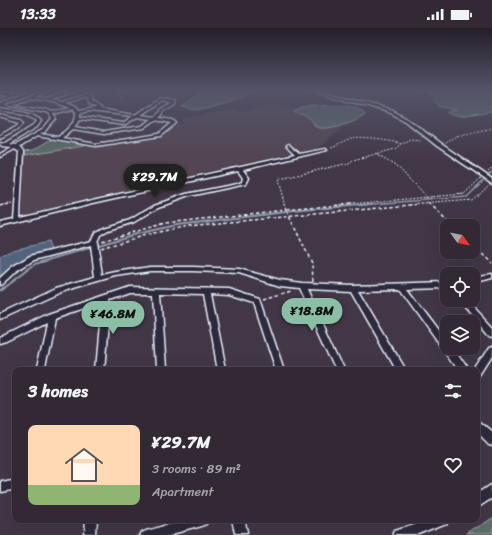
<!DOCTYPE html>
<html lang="en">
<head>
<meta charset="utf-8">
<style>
	:root { --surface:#322935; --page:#3a313d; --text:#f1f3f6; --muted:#a8a6ad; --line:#4d4550; --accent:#8abfa5 }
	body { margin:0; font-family:Sriracha,sans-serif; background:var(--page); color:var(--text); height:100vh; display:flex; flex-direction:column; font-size:15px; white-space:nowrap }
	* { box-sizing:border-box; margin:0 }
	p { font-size:13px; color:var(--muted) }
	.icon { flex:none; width:22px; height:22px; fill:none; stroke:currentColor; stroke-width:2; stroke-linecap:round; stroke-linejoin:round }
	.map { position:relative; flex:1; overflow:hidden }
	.sheet { position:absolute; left:12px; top:339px; width:468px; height:156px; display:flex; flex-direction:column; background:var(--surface); border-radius:8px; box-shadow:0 4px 16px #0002,0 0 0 1px var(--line) }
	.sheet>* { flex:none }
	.needle { width:26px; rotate:123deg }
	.fabs { position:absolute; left:440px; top:191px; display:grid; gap:8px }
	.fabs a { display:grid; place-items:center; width:40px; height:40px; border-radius:8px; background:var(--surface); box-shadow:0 4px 16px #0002,0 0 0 1px var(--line); font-size:20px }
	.price { position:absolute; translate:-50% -34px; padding:0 9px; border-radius:14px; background:var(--accent); color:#111; font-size:13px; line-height:26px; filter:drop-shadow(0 1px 2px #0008) }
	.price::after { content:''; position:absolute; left:50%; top:24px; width:12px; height:9px; margin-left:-6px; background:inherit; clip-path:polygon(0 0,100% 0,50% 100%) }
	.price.selected { background:#222; color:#fff }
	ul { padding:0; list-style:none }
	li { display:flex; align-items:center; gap:12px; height:100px; padding:0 16px }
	li span { display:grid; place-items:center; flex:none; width:112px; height:80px; border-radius:8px; color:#555 }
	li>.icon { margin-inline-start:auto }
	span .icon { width:48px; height:48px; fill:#fffc; stroke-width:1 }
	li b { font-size:17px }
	h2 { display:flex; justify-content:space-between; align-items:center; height:48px; padding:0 16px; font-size:17px }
	.status { display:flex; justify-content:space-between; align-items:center; height:28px; padding:0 20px; background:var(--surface); direction:ltr }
	.status svg { height:11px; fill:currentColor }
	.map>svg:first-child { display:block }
</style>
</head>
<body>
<div class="status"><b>13:33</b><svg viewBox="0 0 49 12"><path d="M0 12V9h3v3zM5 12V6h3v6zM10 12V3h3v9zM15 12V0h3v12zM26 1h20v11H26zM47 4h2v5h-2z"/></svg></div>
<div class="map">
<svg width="492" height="507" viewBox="0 0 492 507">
	<rect width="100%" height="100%" fill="#423747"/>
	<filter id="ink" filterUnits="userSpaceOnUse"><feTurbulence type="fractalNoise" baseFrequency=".025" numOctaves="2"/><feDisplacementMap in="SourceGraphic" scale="8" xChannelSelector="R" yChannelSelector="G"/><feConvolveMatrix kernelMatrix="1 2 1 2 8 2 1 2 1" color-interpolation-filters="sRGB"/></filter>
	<g filter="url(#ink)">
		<path fill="#524451" d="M276,76L316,83L343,92L341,102L316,121L294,126H288L23,186L24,128L162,108L176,96H184L182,91L232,81L242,84Z"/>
		<path fill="#5b6e67" stroke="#a2b0b0" d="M199,62H253L254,63L236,71L198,82H191L182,78L199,67L200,65Z
			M425,62H492V84L460,89L450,86L449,84L457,82L438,78L439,76L434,73L436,68L430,66L435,64Z
			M313,77C326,77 358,73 365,86C358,93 325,104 317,99C313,97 312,92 308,90C304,87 298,87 294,83L302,79Z
			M52,111L87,116L84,118L24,128V124L32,123Z
			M492,490V507H466Z"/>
		<path fill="#53647d" stroke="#8f9cae" d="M48,214L51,222L22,232L0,250V228L13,222Z"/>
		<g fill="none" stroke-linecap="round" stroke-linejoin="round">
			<path stroke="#8f9cae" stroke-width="1.5" d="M360,177L466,169L492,144"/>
			<path stroke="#8f9cae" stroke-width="2" d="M2,261L35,236L136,206L176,197L303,182L372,176"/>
			<path stroke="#8f9cae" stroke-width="3" d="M0,262L3,260"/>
			<g stroke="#e8f1f8" stroke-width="3">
				<path id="minor" d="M23,62H28L0,73V71L9,68L0,66V64L13,66Z
					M47,62H52L34,69L47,71L71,62H76L51,72L62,74L87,66L89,67L91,73L100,79L99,81L135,87L160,70L175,72V76L163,83L161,87L158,90L173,92L177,95L161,108L96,118L37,108L19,119L23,124L20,189C111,167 203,147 295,127L286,118L288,117L299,126L325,121L327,122L243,142L249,150L246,156L189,168L159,179L134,194L108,202L100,207L97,214L102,247L116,244L150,239H193L239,241L280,252L302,255L353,257L447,254V260L407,261L447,314V320H452L467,342H458L400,261L358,262L405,342H396L351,263L307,261L344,342H336L299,260L280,258L239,245L193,243H150L116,248L61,264L0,292V286L56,260L95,249L91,217L34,232L16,243L2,256L0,257V250L12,239L30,228L91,213L95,205L104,200L130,192L155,177L186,166L237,156L242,154L243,150L238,143L93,175L0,198V194L14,191L19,124L15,121L0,129V126L12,119L2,118L0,116V114L5,115L34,97L37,93C27,83 13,85 0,82V80C14,83 31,81 41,93L37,99L9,116L15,117L44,101L52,91L49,86L46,84L7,76ZM86,69L88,75L96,80L78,83L75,79L65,75ZM30,70L53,74L70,80L51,84L47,82L13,76ZM162,72L172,75L160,81L157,86L154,89L140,87ZM72,81L76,85C76,97 66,103 58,109L40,106L46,103L56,91L53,86ZM89,83L133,88L123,95L80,89V85ZM137,89L151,91L142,98L104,104L75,99L80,91L124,97ZM155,92L172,95L159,106L96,116L62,110L73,101L104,106L144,100Z
					M316,62H322L393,83L409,92L441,116L492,151V155L437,118L407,94L391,85Z
					M0,87L21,92L24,95L19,100L0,110V107L17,98L20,95L0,89Z
					M492,246V250L473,255V249Z
					M130,259L229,261L260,271L284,342H276L254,275L229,267L210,266L225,342H217L203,266L160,265L165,342H157L153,265H130L110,272L104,342H96L102,274L55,290L45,342H37L47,294L7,314L0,316V310L49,286Z
					M459,272H467L492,299V308L489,307Z
					M492,319V330L480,349L477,350V342H475L489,320Z
					M477,393L480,395L492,405V417L488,416L477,405Z
					M15,450V460L0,463V453Z
					M492,456V469L477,479V466Z
					M84,492H96L95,507H83Z
					M180,492H208L206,496L202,498L168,507H140L142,503L146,501Z
					M233,492H245L248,507H236Z
					M430,492H449L447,496L420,507H395L397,503Z"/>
			</g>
			<path stroke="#e8f1f8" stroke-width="1" stroke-dasharray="2 1.5" stroke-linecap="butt" d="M121,62L119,66L123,72
				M445,115L456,108L492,100
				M331,120C337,118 347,112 351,111C364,109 389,112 401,116L410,111L422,112
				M376,125L395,136L427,170
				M488,144L492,140
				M427,175L430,177
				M3,177L12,176
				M285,177L278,153L280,151L349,135L353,132L395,121L401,116
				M339,177L464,166L481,150
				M411,177L471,172L489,156"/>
			<path stroke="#e8f1f8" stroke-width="1.5" stroke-dasharray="3.5 2.5" stroke-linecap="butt" d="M429,176L452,198
				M0,178L9,176
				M102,213L165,195L286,182L284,176
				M473,218L492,235
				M101,220L149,206L188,198L422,176
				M313,253L312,235L286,182L351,176
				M264,271L291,263"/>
			<use href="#minor" fill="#2f2a3d" fill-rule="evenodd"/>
		</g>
	</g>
	<linearGradient id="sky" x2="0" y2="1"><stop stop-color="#241e27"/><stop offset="0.47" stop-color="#545369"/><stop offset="1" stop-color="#545369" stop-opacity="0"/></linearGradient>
	<rect width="492" height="133" fill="url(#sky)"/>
</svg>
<div class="fabs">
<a><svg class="needle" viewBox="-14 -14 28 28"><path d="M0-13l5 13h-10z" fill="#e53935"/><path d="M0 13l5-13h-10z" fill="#a8a6ad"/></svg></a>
<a><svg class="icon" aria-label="locate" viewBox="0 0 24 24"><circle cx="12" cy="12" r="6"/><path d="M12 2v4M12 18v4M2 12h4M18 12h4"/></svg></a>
<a><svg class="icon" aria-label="layers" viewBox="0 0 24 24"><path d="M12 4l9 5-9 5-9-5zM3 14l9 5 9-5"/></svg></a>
</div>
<b class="price selected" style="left:155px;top:170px">¥29.7M</b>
<b class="price" style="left:312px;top:304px">¥18.8M</b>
<b class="price" style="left:113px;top:307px">¥46.8M</b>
<section class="sheet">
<h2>3 homes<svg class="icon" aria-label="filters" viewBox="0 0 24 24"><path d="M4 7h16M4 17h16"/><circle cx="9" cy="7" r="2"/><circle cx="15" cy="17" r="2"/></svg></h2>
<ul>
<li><span style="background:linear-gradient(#ffd9b3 75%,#8fb573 0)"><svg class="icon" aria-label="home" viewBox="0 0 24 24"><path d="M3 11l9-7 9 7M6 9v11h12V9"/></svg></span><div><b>¥29.7M</b><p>3 rooms · 89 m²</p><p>Apartment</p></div><svg class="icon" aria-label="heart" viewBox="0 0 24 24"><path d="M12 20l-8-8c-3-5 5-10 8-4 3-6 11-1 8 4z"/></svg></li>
</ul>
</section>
</div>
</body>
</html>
